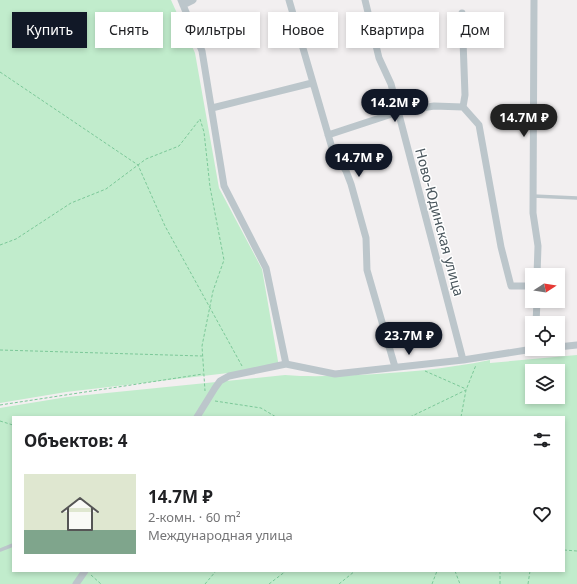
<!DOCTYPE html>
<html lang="ru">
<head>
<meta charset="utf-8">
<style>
	:root { --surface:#fff; --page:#f2f2f2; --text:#202124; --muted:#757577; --line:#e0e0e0; --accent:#111827 }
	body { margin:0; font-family:"Noto Sans",sans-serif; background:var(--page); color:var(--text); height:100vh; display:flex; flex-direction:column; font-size:15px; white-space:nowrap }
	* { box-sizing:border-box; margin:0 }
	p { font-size:13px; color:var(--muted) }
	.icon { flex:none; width:22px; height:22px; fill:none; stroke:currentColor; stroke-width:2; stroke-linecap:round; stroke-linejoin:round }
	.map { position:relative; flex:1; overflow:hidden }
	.side { position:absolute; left:12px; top:416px; width:553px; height:156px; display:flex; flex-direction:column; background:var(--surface); border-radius:0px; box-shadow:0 2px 6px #0003 }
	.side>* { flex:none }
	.banner { position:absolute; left:12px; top:12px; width:553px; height:36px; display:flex; gap:8px }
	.needle { width:26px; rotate:78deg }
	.controls { position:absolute; left:525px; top:268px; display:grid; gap:8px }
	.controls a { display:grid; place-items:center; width:40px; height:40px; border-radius:0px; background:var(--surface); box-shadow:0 2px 6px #0003; font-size:20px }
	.price { position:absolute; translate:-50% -34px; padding:0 9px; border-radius:14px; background:var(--accent); color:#fff; font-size:13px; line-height:26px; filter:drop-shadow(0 1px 2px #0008) }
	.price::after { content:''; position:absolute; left:50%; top:24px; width:12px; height:9px; margin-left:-6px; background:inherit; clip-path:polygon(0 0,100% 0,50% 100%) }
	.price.current { background:#222; color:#fff }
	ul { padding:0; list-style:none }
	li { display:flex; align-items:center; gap:12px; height:100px; padding:0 12px }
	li+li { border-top:1px solid var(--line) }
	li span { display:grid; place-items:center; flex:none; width:112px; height:80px; border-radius:0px; color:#555 }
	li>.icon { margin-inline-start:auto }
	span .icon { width:48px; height:48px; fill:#fffc; stroke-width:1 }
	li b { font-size:17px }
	h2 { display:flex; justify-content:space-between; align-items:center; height:48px; padding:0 12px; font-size:17px }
	.chip { padding:0 14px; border-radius:0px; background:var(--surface); box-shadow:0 2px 6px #0003; font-size:14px; line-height:36px }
	.chip.current { background:var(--accent); color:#fff }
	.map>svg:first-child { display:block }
</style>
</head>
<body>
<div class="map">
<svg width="577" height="584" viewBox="0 0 577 584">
	<rect width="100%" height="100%" fill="#f2eff0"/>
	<path fill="#c1eccc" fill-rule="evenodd" d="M0,0H171L195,53L219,188L262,269L279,367L66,392L0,403Z
		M577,355V584H0V408L67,397L285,375C309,377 332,376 356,375C401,373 446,369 490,360V363ZM532,371H558V397H532ZM13,417H564V571H13Z"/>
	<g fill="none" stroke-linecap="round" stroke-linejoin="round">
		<path stroke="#7bc898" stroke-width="1" stroke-dasharray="3 2" stroke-linecap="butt" d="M0,72L138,165L165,226L242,366
			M0,245L16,239L71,203L106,189L146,159L179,146L200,119L204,132L210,187L224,260L213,291L202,346L205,391
			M0,350L202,356
			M425,371L466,389
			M215,401L261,408L276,417
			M0,405L203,374
			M410,417L466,390
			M461,417L466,390L476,365
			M0,421L13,425
			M564,550L577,551
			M455,571L460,584
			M91,575L101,584
			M205,584L216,571
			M269,584L286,571
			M339,584L355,571
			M432,584L437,571
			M500,584V571
			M528,584L530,571"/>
		<path stroke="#bcc6cb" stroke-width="3.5" d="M533,196L577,198
			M0,550L13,545"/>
		<path stroke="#bcc6cb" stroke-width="7" d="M181,0L202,51L224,186L266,268L286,364
			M289,0L332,148L346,171L351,184L366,238L367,270L395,367
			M365,0L379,58L391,84L463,360
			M534,0L533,213L538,246L537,275
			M183,5L193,0
			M462,13L465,95L463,107L479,125L501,247L511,286H532
			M212,108L312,83
			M328,135L398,112L434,106L463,107
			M536,323L537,301
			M558,347L577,345
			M197,417L215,388L220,381L229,376L286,364L335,374L463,360L533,349
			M76,584L85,571"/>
	</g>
	<g text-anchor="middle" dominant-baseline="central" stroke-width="3" stroke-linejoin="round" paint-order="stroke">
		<g font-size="14" fill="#49555c" stroke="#fff">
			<text transform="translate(440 222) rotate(75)">Ново-Юдинская улица</text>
		</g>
	</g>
</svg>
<div class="controls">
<a><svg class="needle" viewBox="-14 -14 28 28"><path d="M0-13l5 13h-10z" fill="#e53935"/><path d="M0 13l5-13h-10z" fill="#757577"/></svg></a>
<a><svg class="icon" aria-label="locate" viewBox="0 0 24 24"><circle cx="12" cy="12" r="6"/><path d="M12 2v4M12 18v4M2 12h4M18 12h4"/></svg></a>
<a><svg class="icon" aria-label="layers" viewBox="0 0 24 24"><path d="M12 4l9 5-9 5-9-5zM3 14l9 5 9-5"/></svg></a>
</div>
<b class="price" style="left:395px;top:123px">14.2M ₽</b>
<b class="price current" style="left:524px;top:138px">14.7M ₽</b>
<b class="price" style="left:359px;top:178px">14.7M ₽</b>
<b class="price" style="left:409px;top:356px">23.7M ₽</b>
<div class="banner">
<a class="chip current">Купить</a>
<a class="chip">Снять</a>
<a class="chip">Фильтры</a>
<a class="chip">Новое</a>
<a class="chip">Квартира</a>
<a class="chip">Дом</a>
</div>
<section class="side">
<h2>Объектов: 4<svg class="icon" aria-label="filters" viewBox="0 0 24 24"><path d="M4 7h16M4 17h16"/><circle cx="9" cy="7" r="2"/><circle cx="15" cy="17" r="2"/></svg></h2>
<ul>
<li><span style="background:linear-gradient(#dfe7d0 70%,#7fa58c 0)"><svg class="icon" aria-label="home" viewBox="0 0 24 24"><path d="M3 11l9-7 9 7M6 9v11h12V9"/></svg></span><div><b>14.7M ₽</b><p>2-комн. · 60 m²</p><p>Международная улица</p></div><svg class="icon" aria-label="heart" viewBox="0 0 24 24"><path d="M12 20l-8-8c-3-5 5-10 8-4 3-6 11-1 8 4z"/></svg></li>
</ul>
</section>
</div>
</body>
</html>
